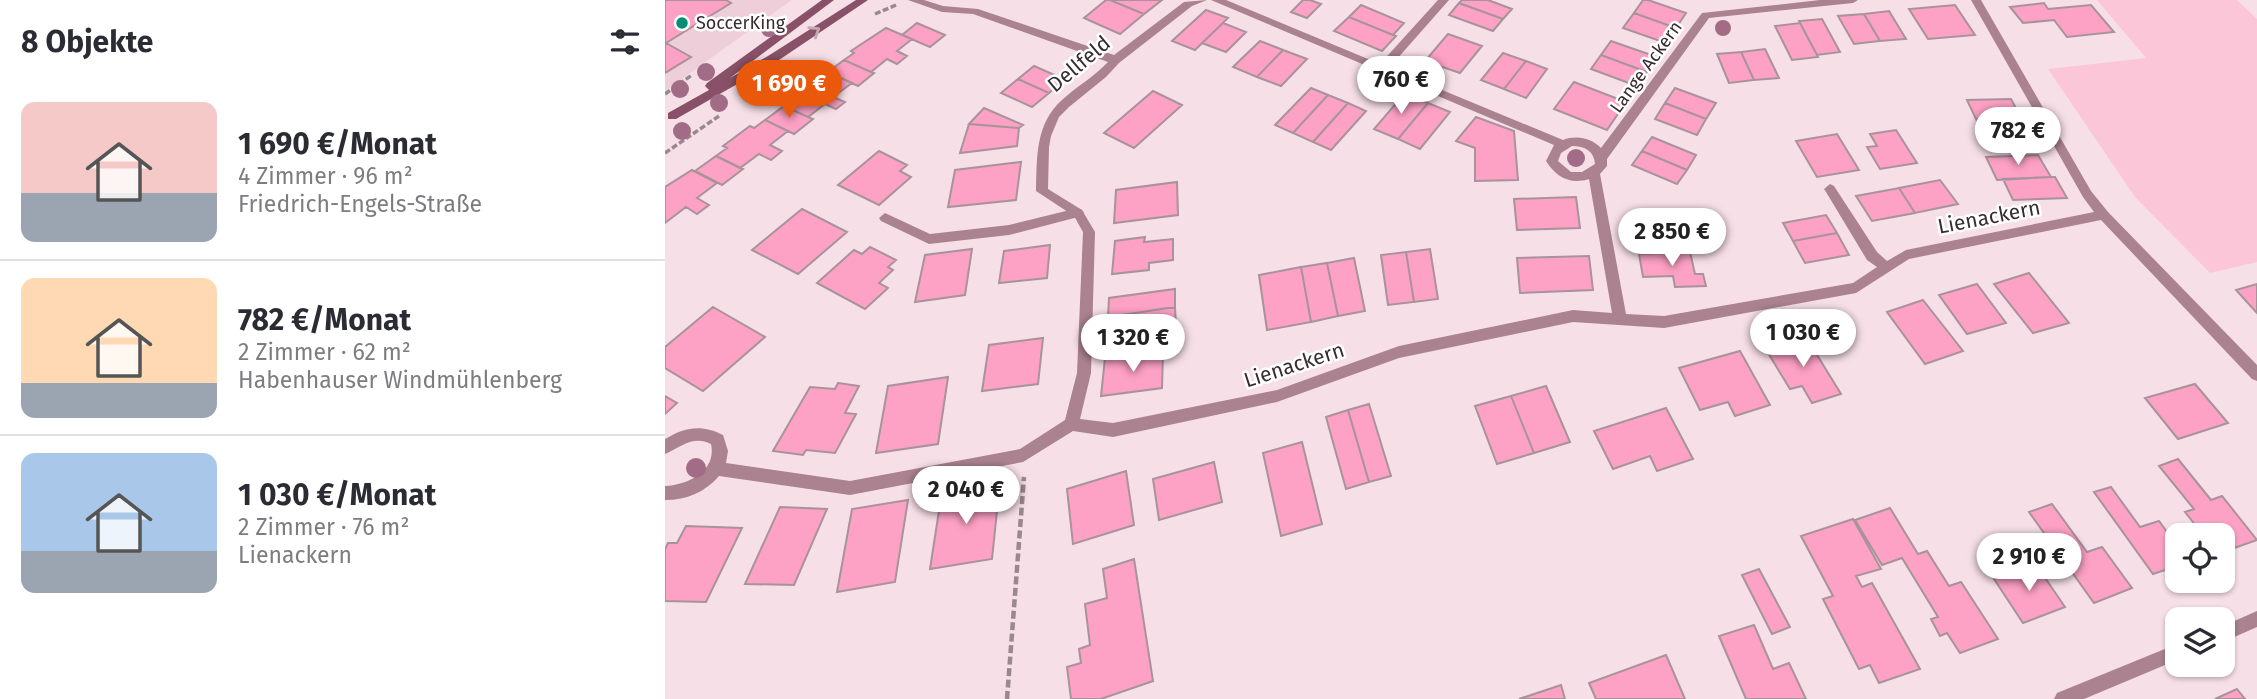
<!DOCTYPE html>
<html lang="de">
<head>
<meta charset="utf-8">
<style>
	:root { --surface:#fff; --page:#f2f2f3; --text:#2b2b33; --muted:#7c7c81; --line:#e1e1e2; --accent:#ea580c }
	body { margin:0; font-family:"Fira Sans",sans-serif; background:var(--page); color:var(--text); height:100vh; display:flex; flex-direction:column; font-size:26px; white-space:nowrap }
	* { box-sizing:border-box; margin:0 }
	p { font-size:23px; color:var(--muted) }
	.icon { flex:none; width:38px; height:38px; fill:none; stroke:currentColor; stroke-width:2; stroke-linecap:round; stroke-linejoin:round }
	.map { position:relative; flex:1; overflow:hidden }
	.drawer { display:flex; flex-direction:column; background:var(--surface); width:665px }
	.drawer>* { flex:none }
	.buttons { position:absolute; left:1500px; top:523px; display:grid; gap:14px }
	.buttons a { display:grid; place-items:center; width:70px; height:70px; border-radius:14px; background:var(--surface); box-shadow:0 2px 5px #0004; font-size:35px }
	.price { position:absolute; translate:-50% -60px; padding:0 16px; border-radius:24px; background:#fff; color:#222; font-size:23px; line-height:46px; filter:drop-shadow(0 2px 4px #0008) }
	.price::after { content:''; position:absolute; left:50%; top:42px; width:21px; height:16px; margin-left:-10px; background:inherit; clip-path:polygon(0 0,100% 0,50% 100%) }
	.price.current { background:var(--accent); color:#fff }
	ul { padding:0; list-style:none }
	li { display:flex; align-items:center; gap:21px; height:175px; padding:0 21px }
	li+li { border-top:2px solid var(--line) }
	li span { display:grid; place-items:center; flex:none; width:196px; height:140px; border-radius:14px; color:#555 }
	li>.icon { margin-inline-start:auto }
	span .icon { width:84px; height:84px; fill:#fffc; stroke-width:1 }
	li b { font-size:30px }
	h2 { display:flex; justify-content:space-between; align-items:center; height:84px; padding:0 21px; font-size:30px }
	main { display:flex; flex:1; min-height:0 }
	.map>svg:first-child { display:block }
</style>
</head>
<body>
<main>
<section class="drawer">
<h2>8 Objekte<svg class="icon" aria-label="filters" viewBox="0 0 24 24"><path d="M4 7h16M4 17h16"/><circle cx="9" cy="7" r="2"/><circle cx="15" cy="17" r="2"/></svg></h2>
<ul>
<li><span style="background:linear-gradient(#f6c9c9 65%,#9aa5b1 0)"><svg class="icon" aria-label="home" viewBox="0 0 24 24"><path d="M3 11l9-7 9 7M6 9v11h12V9"/></svg></span><div><b>1 690 €/Monat</b><p>4 Zimmer · 96 m²</p><p>Friedrich-Engels-Straße</p></div></li>
<li><span style="background:linear-gradient(#ffd9b3 75%,#9aa5b1 0)"><svg class="icon" aria-label="home" viewBox="0 0 24 24"><path d="M3 11l9-7 9 7M6 9v11h12V9"/></svg></span><div><b>782 €/Monat</b><p>2 Zimmer · 62 m²</p><p>Habenhauser Windmühlenberg</p></div></li>
<li><span style="background:linear-gradient(#a9c7e8 70%,#9aa5b1 0)"><svg class="icon" aria-label="home" viewBox="0 0 24 24"><path d="M3 11l9-7 9 7M6 9v11h12V9"/></svg></span><div><b>1 030 €/Monat</b><p>2 Zimmer · 76 m²</p><p>Lienackern</p></div></li>
</ul>
</section>
<div class="map">
<svg width="1592" height="699" viewBox="0 0 1592 699">
	<rect width="100%" height="100%" fill="#f7dfe7"/>
	<path fill="#edced9" d="M0,0H127L0,91Z"/>
	<path fill="#fcc6d9" d="M1432,0H1572L1592,19V262L1545,273L1470,197L1383,69L1481,58Z"/>
	<path fill="#fda1c5" stroke="#a8939a" stroke-width="2" d="M0,0H61L66,3L1,43L26,57L0,73Z
		M441,0H445L479,14L455,34L419,18Z
		M445,0H497L479,14Z
		M638,0H645L656,4L642,18L626,12Z
		M797,0H823L847,9L838,19L794,3Z
		M978,0H983L1021,13L1011,28L969,13Z
		M794,3L838,19L828,31L784,15Z
		M1379,3L1383,9L1426,5L1449,32L1402,37L1389,20L1358,23L1345,7Z
		M696,5L739,23L728,35L684,17Z
		M1290,5L1310,35L1263,39L1244,9Z
		M541,10L563,18L530,50L507,41Z
		M1224,11L1241,39L1215,41L1199,14Z
		M969,13L1011,28L1001,43L958,28Z
		M1199,14L1215,41L1189,44L1173,16Z
		M684,17L728,35L731,36L717,51L669,31Z
		M1157,19L1175,52L1152,55L1134,21Z
		M252,23L280,35L265,47L237,35Z
		M558,23L581,32L561,52L537,43Z
		M1135,23L1152,55L1153,57L1127,60L1110,26Z
		M221,28L247,39L232,51L242,56L232,64L222,59L206,72L179,60L189,53L186,51Z
		M783,34L817,46L795,73L760,61Z
		M595,41L618,50L592,77L568,67Z
		M946,41L992,57L982,72L936,55Z
		M1100,49L1114,78L1089,80L1076,52Z
		M618,50L642,59L616,86L592,77Z
		M1076,52L1089,80L1064,83L1052,54Z
		M838,53L861,61L839,89L816,80Z
		M936,55L982,72L972,86L926,69Z
		M179,60L206,72L209,73L193,86L163,72Z
		M861,61L882,69L861,98L839,89Z
		M369,66L399,79L384,93L353,79Z
		M163,72L187,83L168,97L180,102L171,109L160,104L143,117L119,106L129,98L126,97Z
		M353,79L384,93L367,107L336,93Z
		M909,82L961,102L942,130L889,109Z
		M646,88L663,95L628,133L610,125Z
		M1010,88L1051,103L1041,119L1000,103Z
		M488,91L517,105L469,148L439,133Z
		M740,93L763,103L733,139L709,129Z
		M663,95L683,103L648,142L628,133Z
		M1346,99L1356,118L1311,119L1302,100Z
		M683,103L701,111L666,150L648,142Z
		M763,103L785,112L755,149L733,139Z
		M1000,103L1041,119L1032,135L990,119Z
		M119,106L143,117L148,119L129,134L100,120Z
		M319,108L358,125L354,128L304,124Z
		M811,117L849,131L853,180L810,181V148L791,141Z
		M1356,118L1366,138L1320,139L1311,119Z
		M100,120L123,131L105,145L117,151L106,160L94,154L75,168L51,156L62,148L58,146L85,126L89,128Z
		M304,124L354,128L352,146L295,153Z
		M1231,130L1252,163L1215,169L1202,147L1212,146L1205,134Z
		M1172,134L1194,170L1152,177L1131,141Z
		M987,137L1031,155L1022,170L977,151Z
		M214,151L242,165L235,171L246,177L214,205L173,185Z
		M977,151L1022,170L1012,184L967,165Z
		M1373,155L1386,177L1332,180L1321,157Z
		M51,156L78,169L57,185L30,171Z
		M356,162L351,200L283,207L290,170Z
		M27,170L52,183L32,198L44,205L32,214L21,207L0,223V187Z
		M1386,177H1390L1402,198L1348,200L1338,179Z
		M1275,180L1293,204L1250,213L1234,188Z
		M512,182L513,215L449,223L451,190Z
		M1234,188L1250,213L1207,221L1191,196Z
		M911,197L915,228L852,230L849,199Z
		M137,209L182,232L133,274L87,250Z
		M1015,211L1020,231L970,233L966,213Z
		M1161,215L1172,233L1128,241L1118,223Z
		M1020,231L1025,252L974,254L970,233Z
		M1172,233L1184,255L1140,263L1128,241Z
		M480,237L479,242L508,239V260L484,263V270L447,274L450,241Z
		M385,245L382,278L334,283L339,251Z
		M205,247L231,260L223,267L228,270L214,283L223,288L200,309L152,283L189,250L197,254Z
		M307,249L300,295L250,302L260,255Z
		M765,249L773,299L749,302L741,252Z
		M741,252L749,302L723,305L716,255Z
		M1025,252L1030,274H1038L1041,286L1010,287L1008,276L978,277L974,254Z
		M924,256L928,290L855,293L852,258Z
		M689,258L700,311L673,316L662,263Z
		M662,263L673,316L646,322L636,267Z
		M636,267L646,322L602,330L594,275Z
		M1364,273L1404,323L1368,333L1329,284Z
		M1312,284L1341,323L1302,334L1274,295Z
		M1592,284V313L1571,290Z
		M510,289V307L443,317L444,298Z
		M1258,300L1298,351L1260,364L1222,312Z
		M48,307L100,337L38,391L0,368V347Z
		M510,307L511,326L442,336L443,317Z
		M1141,337L1176,394L1147,403L1137,386L1125,389L1100,348Z
		M378,338L373,384L317,391L324,345Z
		M1075,351L1105,405L1070,416L1063,402L1035,410L1014,368Z
		M498,352L497,388L436,396L440,358Z
		M283,377L273,444L211,453L223,386Z
		M173,383L194,386L180,413L191,414L170,453L141,450L138,455L108,451L145,387L170,389Z
		M1530,384L1563,423L1513,439L1480,398Z
		M881,386L905,442L869,453L846,396Z
		M0,396L12,403L0,414Z
		M846,396L869,453L832,464L810,406Z
		M704,404L726,476L704,482L683,410Z
		M1001,408L1028,459L992,471L985,456L948,469L929,431Z
		M683,410L704,482L681,489L661,417Z
		M637,442L657,524L616,536L598,453Z
		M1513,459L1546,500L1557,496L1592,540L1558,552V536H1539L1520,512L1529,509L1494,466Z
		M549,462L557,502L494,520L488,479Z
		M461,471L469,525L408,544L402,489Z
		M335,482L327,559L265,569L277,491Z
		M1446,487L1475,527L1494,521L1512,546V566L1488,574L1429,492Z
		M243,500L230,582L172,592L187,509Z
		M1387,504L1422,552L1437,547L1467,588L1429,603L1364,512Z
		M115,507L162,509L129,585L80,584Z
		M1225,508L1253,554L1262,551L1284,586L1296,582L1333,639L1295,653L1282,633L1275,636L1266,619L1273,617L1237,558L1217,565L1190,520Z
		M1188,519L1216,569L1191,576L1197,587L1207,583L1255,669L1214,683L1205,665L1194,669L1158,599L1168,596L1136,536Z
		M21,526L77,528L41,602L0,601V549L3,543H12Z
		M469,559L488,681L436,699H406L402,667L416,663L414,649L425,645L420,604L442,598L438,569Z
		M1370,563L1400,607L1358,623L1329,579Z
		M1094,569L1125,627L1107,634L1077,575Z
		M1089,625L1108,669L1124,663L1141,699H1081L1054,636Z
		M1001,655L1020,699H931L924,683Z
		M896,685L900,699H854Z
		M1572,689L1580,699H1550Z"/>
	<g fill="none" stroke-linecap="round" stroke-linejoin="round">
		<path stroke="#99898e" stroke-width="3.5" stroke-dasharray="6 2.5" stroke-linecap="butt" d="M210,14L231,5
			M0,94L27,75
			M0,153L54,116"/>
		<path stroke="#99898e" stroke-width="4.5" stroke-dasharray="8 3.5" stroke-linecap="butt" d="M342,699L359,477"/>
		<path fill="#aa8290" fill-rule="evenodd" d="M413,208L417,210L419,213L417,216L344,235L264,244L216,221L214,218L220,213L265,234L344,225Z"/>
		<path fill="#aa8290" fill-rule="evenodd" d="M243,0H259L278,6L313,9L449,55L519,2L542,0L527,6L454,63L441,77L404,107L394,117L386,136L384,147L383,189L417,210L430,232L426,373L415,419L448,423L612,390L734,346L908,310L947,313L924,179C905,185 891,177 881,161L889,145L546,0H561L715,64L773,0H784L724,68L898,140C912,135 926,138 936,148L1037,13L1155,0H1193L1188,3L1044,18L942,159V166L935,174L961,314L999,316L1188,283L1212,267L1202,260L1161,192L1159,189L1165,184L1169,186L1212,252L1222,261L1241,250L1429,212L1418,197L1306,0H1316L1426,191L1443,212L1592,365V381L1587,379L1436,220L1244,259L1191,293L999,328L908,322L734,358L612,402L448,437L408,431L358,462L185,495L54,476C40,492 22,500 0,500V486C23,485 52,471 46,444C28,435 16,447 0,454V439C20,427 37,424 58,435L63,451L61,463L185,481L355,449L400,420L412,373L418,232L409,216L371,191C372,158 370,124 397,100C412,86 429,77 443,62L308,14L277,12ZM907,146C920,146 929,151 930,164L917,172H906L893,161L896,153Z
			M1592,611V627L1558,642V626Z
			M1512,644V660L1419,699H1389L1392,693Z"/>
		<path fill="#895167" fill-rule="evenodd" d="M157,0H169L65,78L103,56L191,0H203L111,62L11,119H3V113L44,90L40,86L42,83Z"/>
	</g>
	<g fill="#a36c86">
		<circle cx="1058" cy="28" r="8"/>
		<circle cx="104" cy="29" r="8"/>
		<circle cx="41" cy="72" r="9"/>
		<circle cx="15" cy="89" r="9"/>
		<circle cx="54" cy="103" r="9"/>
		<circle cx="17" cy="131" r="9"/>
		<circle cx="911" cy="158" r="9"/>
		<circle cx="31" cy="468" r="10"/>
	</g>
	<defs><path id="oneway-chevron" d="M-2-3.5L2.5 0L-2 3.5" fill="none" stroke-width="1.6" stroke-linecap="round" stroke-linejoin="round" transform="scale(1.75)"/></defs>
	<use stroke="#c4a8b3" href="#oneway-chevron" transform="translate(150 31) rotate(-33)"/>
	<circle fill="#028d75" stroke="#fff" stroke-width="2.5" cx="17" cy="23" r="7"/>
	<g text-anchor="middle" dominant-baseline="central" stroke-width="5" stroke-linejoin="round" paint-order="stroke">
		<g font-size="18" fill="#362d30" stroke="#fff" text-anchor="start">
			<text x="31" y="23">SoccerKing</text>
		</g>
		<g font-size="18" fill="#362d30" stroke="#fff">
			<text transform="translate(981 67) rotate(-54)">Lange Ackern</text>
		</g>
		<g font-size="21" fill="#362d30" stroke="#fff">
			<text transform="translate(414 64) rotate(-40)">Dellfeld</text>
			<text transform="translate(1324 217) rotate(-11)">Lienackern</text>
			<text transform="translate(629 365) rotate(-18)">Lienackern</text>
		</g>
	</g>
</svg>
<div class="buttons">
<a><svg class="icon" aria-label="locate" viewBox="0 0 24 24"><circle cx="12" cy="12" r="6"/><path d="M12 2v4M12 18v4M2 12h4M18 12h4"/></svg></a>
<a><svg class="icon" aria-label="layers" viewBox="0 0 24 24"><path d="M12 4l9 5-9 5-9-5zM3 14l9 5 9-5"/></svg></a>
</div>
<b class="price" style="left:736px;top:116px">760 €</b>
<b class="price current" style="left:124px;top:120px">1 690 €</b>
<b class="price" style="left:1353px;top:167px">782 €</b>
<b class="price" style="left:1007px;top:268px">2 850 €</b>
<b class="price" style="left:1138px;top:369px">1 030 €</b>
<b class="price" style="left:468px;top:374px">1 320 €</b>
<b class="price" style="left:301px;top:526px">2 040 €</b>
<b class="price" style="left:1364px;top:593px">2 910 €</b>
</div>
</main>
</body>
</html>
